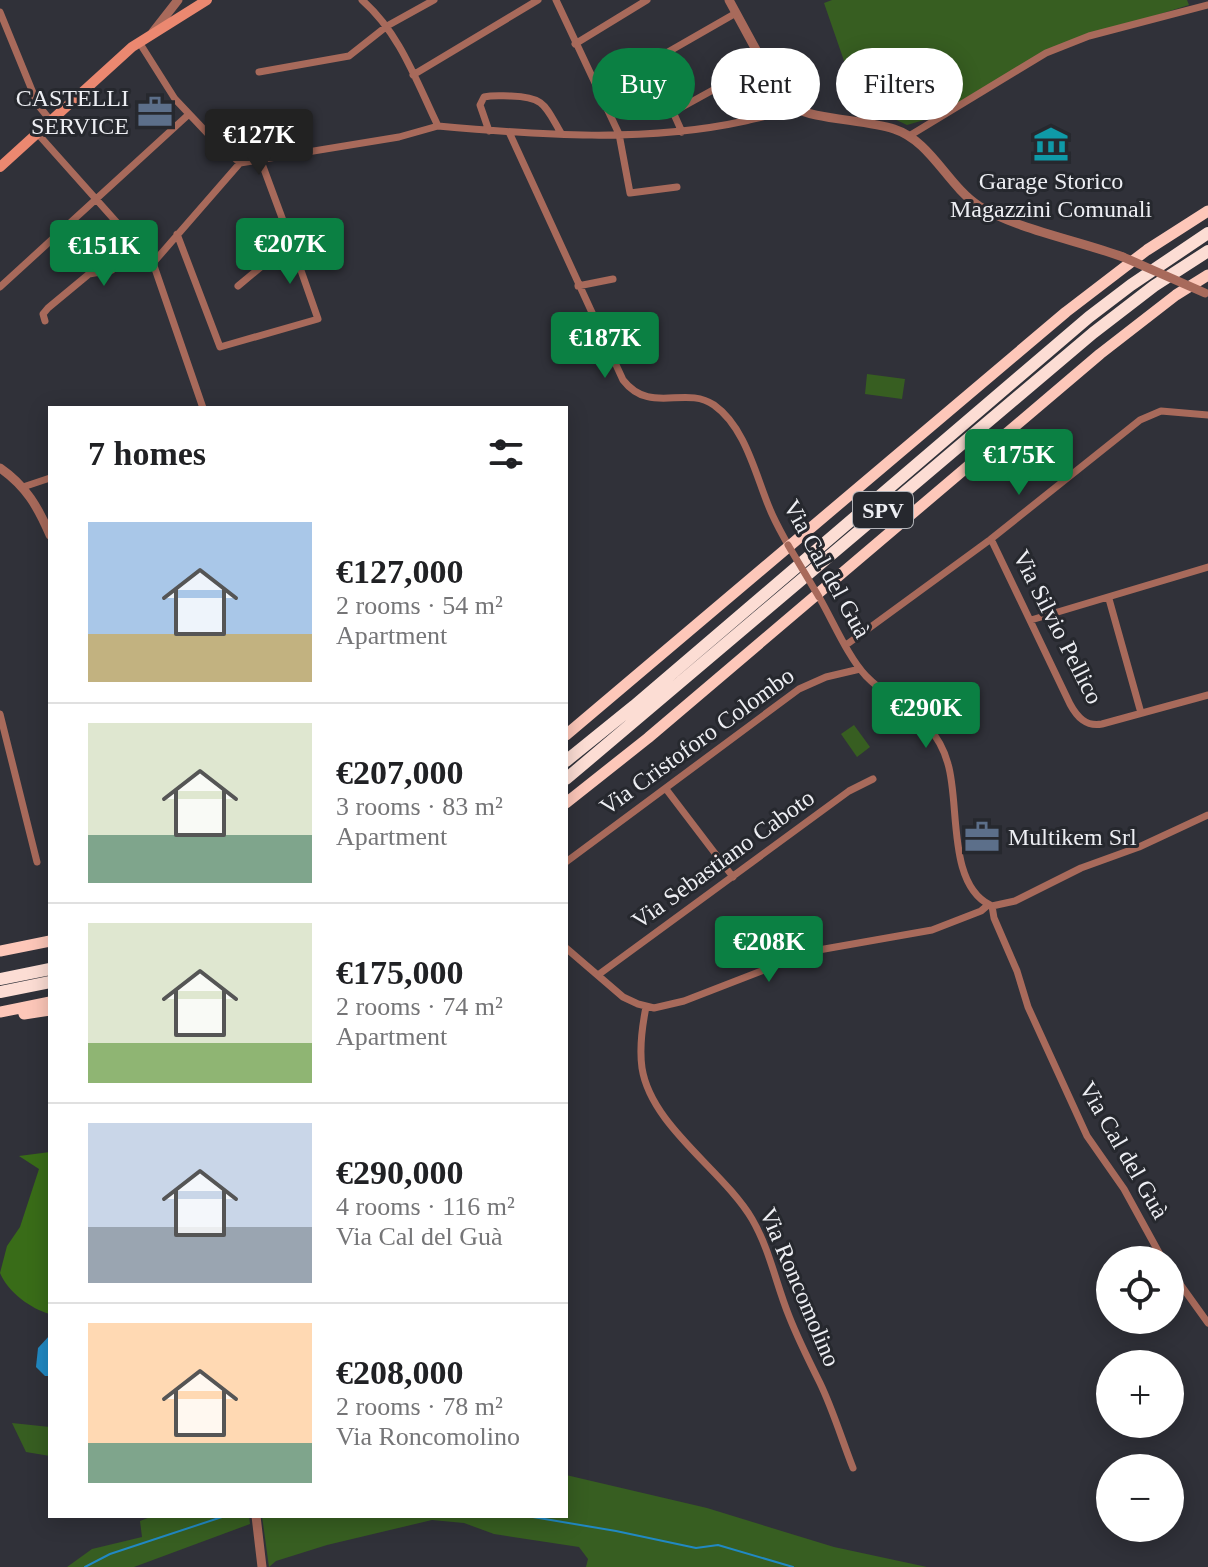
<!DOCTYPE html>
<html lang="en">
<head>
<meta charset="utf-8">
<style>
	:root { --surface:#fff; --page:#f2f2f2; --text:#202124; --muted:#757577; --line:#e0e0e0; --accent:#0b8043 }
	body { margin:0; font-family:"Times New Roman",serif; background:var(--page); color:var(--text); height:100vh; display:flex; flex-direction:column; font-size:30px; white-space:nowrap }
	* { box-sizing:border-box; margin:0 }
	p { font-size:26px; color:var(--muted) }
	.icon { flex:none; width:44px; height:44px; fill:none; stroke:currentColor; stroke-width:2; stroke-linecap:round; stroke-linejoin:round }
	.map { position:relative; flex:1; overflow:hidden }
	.drawer { position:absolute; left:48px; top:406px; width:520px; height:1112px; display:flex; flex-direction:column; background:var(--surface); border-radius:0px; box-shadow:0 4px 20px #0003 }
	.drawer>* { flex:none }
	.guide { position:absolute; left:592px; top:48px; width:496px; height:72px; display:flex; gap:16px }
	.controls { position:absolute; left:1096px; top:1246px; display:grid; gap:16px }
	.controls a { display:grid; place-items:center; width:88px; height:88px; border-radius:50%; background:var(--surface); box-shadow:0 4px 20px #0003; font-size:40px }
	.price { position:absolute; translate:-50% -68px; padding:0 18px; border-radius:8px; background:var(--accent); color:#fff; font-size:26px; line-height:52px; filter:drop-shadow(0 2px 4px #0008) }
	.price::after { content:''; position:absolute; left:50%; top:48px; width:24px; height:18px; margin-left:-12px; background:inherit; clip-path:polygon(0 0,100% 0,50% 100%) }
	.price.on { background:#222; color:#fff }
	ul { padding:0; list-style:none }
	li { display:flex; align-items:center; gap:24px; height:200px; padding:0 40px }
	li+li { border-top:2px solid var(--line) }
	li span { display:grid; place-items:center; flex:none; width:224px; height:160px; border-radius:0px; color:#555 }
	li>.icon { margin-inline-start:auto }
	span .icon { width:96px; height:96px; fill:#fffc; stroke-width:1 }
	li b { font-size:34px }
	h2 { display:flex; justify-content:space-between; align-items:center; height:96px; padding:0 40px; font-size:34px }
	.pill { padding:0 28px; border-radius:36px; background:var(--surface); box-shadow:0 4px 20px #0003; font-size:28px; line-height:72px }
	.pill.on { background:var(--accent); color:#fff }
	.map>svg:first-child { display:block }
</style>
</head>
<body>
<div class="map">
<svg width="1208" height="1567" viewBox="0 0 1208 1567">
	<rect width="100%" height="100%" fill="#303139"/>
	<path fill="#375e21" d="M832,0H1187L1189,5L1048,49L941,115L907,125L892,118L861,110L824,3Z
		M867,374L905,379L902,399L865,394Z
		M854,725L870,747L857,757L841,734Z
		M12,1423L50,1427V1456L26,1452Z
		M566,1475L707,1508L834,1547L927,1567H586L588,1559L579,1547L494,1534L464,1523L432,1520L327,1545L276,1561L269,1567L262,1516H566Z
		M153,1516H249L250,1524L134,1567H67L92,1549L142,1537L140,1521Z"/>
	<path fill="#396c18" d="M50,1152V1314C31,1309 8,1292 0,1273L7,1246L20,1227L39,1169L19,1156Z"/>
	<path fill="#2189c3" d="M50,1335V1376H45L36,1367L38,1348Z"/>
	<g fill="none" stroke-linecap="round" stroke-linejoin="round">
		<path stroke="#2189c3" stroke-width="2" d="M527,1516L616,1531L696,1548L718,1545L793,1567
			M85,1567L110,1554L225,1516"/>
		<path stroke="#a86a5b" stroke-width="7" d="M362,0C400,33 417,83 438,126C539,135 645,143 745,121C761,117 777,115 792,107
			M556,0L619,134L630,193L677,187
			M0,12L38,105L51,121
			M139,42L175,99L210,136L240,163L399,137L438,126
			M575,44L647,0
			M259,72L349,56L387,26L434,0
			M413,75L538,0
			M600,91L736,13
			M489,131L480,105L484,97C493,95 501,96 511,96C545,97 545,106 561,133
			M509,132L623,380C650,415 685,385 714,405C745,427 755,473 769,507C774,520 781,532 788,545
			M682,132L673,112L762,63
			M37,133L153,263L203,408
			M909,136L1046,53L1089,36L1208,5
			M177,234L220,347L318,319L291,242
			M153,263L240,163
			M238,286L291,242L261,161
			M578,286L613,279
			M0,287L188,115
			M45,321L43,314L48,308L89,274L112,270L139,247
			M23,487L50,478
			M991,539L1070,704C1077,717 1086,727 1102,724L1208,695
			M819,597C833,621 848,657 866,676C897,708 935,716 948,764C960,804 947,884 990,905
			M1109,599L1141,713
			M1031,620L1208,567
			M846,645L991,539L1140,420L1161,411L1208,415
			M0,714L37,862
			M666,789L733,877
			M566,862L799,689L826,677L860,669
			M992,906L994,918L1017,971L1028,1007L1087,1136L1124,1189L1163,1260
			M992,906L1015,901L1081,868L1139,847L1208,815
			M566,948L623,997L638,1004L654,1008L684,1001L813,951L932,930L981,911L988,905
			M598,975L849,791L873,779
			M646,1007C642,1027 639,1047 642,1068C651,1126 723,1170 752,1219C770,1250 776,1284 789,1316C798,1339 809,1361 820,1383C833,1410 842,1440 853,1468
			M1170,1270L1208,1323"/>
		<path stroke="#a86a5b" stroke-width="9" d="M729,0L780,94C784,98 788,104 793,107C811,119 868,120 894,129C931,141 947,185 979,206C1016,229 1080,241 1123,257
			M153,32L178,0
			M0,468C26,486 38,507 50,535
			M256,1516L262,1567"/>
		<path stroke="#eb8870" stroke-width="10" d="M0,167L132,47L207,0"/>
		<path stroke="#fdc7b9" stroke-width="11" d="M566,735L1066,312L1147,250L1208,211
			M566,803L648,738L1100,354L1176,295L1208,275
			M0,951L50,941
			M0,1012L50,1002
			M24,1014L50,1010"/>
		<path stroke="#fcddd4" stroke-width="12" d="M566,761L634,706L1089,317L1131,285L1208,233
			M566,779L1093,333L1154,286L1208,251
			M0,979L50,969
			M0,992L50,982"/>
		<path stroke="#a86a5b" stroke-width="7" d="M788,545L819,597"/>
		<path stroke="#a86a5b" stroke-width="9" d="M1123,257L1205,293"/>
	</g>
	<defs>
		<g id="office-bare" transform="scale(2.76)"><path d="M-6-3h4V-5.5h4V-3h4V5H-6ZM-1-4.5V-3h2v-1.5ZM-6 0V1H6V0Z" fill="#5c6f8a" stroke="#26282e" stroke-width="2.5" paint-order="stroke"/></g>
		<g id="museum-bare" transform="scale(2.76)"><path d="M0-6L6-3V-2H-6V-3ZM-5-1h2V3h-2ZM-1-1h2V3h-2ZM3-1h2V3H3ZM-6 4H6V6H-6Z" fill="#0f9aa8" stroke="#26282e" stroke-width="2.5" paint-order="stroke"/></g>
	</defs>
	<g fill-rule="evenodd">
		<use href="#office-bare" x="155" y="112"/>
		<use href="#museum-bare" x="1051" y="144"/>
		<use href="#office-bare" x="982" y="837"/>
	</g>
	<g text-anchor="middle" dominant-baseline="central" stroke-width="6" stroke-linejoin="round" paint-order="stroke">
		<rect fill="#26282e" stroke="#b1b3b8" stroke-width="2" x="853" y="492" width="60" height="36" rx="6"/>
		<g font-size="22" font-weight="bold" fill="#edeef3">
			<text x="883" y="510">SPV</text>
		</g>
		<g font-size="24" fill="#edeef3" stroke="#26282e" text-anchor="end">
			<text x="129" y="98">CASTELLI<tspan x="129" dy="28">SERVICE</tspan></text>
			<text x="1051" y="181" text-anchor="middle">Garage Storico<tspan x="1051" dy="28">Magazzini Comunali</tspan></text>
			<text x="1008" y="837" text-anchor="start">Multikem Srl</text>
		</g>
		<g font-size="24" fill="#edeef3" stroke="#26282e">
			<text transform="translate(827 569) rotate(61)">Via Cal del Guà</text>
			<text transform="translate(1058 627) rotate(63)">Via Silvio Pellico</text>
			<text transform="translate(697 741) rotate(-36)">Via Cristoforo Colombo</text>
			<text transform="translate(723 859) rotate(-36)">Via Sebastiano Caboto</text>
			<text transform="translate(1124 1150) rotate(60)">Via Cal del Guà</text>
			<text transform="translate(800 1287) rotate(67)">Via Roncomolino</text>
		</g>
	</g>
</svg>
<div class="controls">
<a><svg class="icon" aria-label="locate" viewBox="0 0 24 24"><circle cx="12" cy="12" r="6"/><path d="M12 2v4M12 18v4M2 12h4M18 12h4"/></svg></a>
<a>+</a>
<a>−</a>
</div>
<b class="price on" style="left:259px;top:177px">€127K</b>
<b class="price" style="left:290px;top:286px">€207K</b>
<b class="price" style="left:104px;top:288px">€151K</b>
<b class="price" style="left:605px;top:380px">€187K</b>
<b class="price" style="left:1019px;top:497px">€175K</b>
<b class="price" style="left:926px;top:750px">€290K</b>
<b class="price" style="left:769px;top:984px">€208K</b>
<div class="guide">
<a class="pill on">Buy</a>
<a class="pill">Rent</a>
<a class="pill">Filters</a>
</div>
<section class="drawer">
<h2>7 homes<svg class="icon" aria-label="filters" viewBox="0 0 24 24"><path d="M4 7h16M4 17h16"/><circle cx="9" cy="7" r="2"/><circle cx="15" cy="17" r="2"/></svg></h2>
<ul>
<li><span style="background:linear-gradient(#a9c7e8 70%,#c2b280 0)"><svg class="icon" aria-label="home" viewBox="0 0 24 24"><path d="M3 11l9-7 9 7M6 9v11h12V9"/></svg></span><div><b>€127,000</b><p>2 rooms · 54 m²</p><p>Apartment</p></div></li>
<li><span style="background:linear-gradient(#dfe7d0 70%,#7fa58c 0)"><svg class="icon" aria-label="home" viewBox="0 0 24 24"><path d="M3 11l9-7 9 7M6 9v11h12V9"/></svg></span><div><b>€207,000</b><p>3 rooms · 83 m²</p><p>Apartment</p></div></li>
<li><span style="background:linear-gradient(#dfe7d0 75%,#8fb573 0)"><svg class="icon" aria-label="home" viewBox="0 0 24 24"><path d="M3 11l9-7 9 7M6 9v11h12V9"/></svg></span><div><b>€175,000</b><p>2 rooms · 74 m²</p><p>Apartment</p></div></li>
<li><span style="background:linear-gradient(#c9d6e8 65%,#9aa5b1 0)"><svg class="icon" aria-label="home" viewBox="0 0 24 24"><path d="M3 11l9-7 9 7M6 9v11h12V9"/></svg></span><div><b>€290,000</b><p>4 rooms · 116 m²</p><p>Via Cal del Guà</p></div></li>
<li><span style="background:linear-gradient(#ffd9b3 75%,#7fa58c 0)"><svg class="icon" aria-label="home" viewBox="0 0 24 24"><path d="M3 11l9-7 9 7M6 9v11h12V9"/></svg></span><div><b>€208,000</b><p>2 rooms · 78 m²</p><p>Via Roncomolino</p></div></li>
</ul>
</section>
</div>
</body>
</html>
